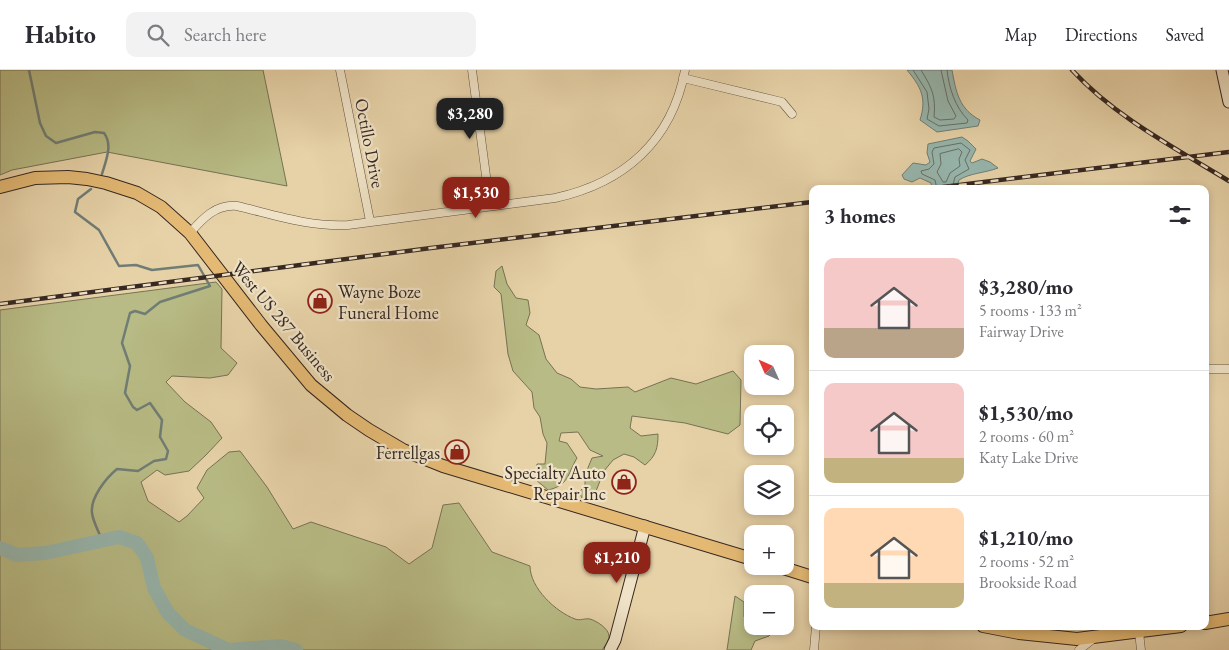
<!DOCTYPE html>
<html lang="en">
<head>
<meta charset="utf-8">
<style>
	:root { --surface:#fff; --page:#f2f2f3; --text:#2b2b33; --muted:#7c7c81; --line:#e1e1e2; --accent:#8f2418 }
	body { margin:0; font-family:"EB Garamond",serif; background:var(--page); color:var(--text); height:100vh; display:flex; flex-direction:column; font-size:19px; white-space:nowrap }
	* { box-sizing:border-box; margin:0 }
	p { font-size:16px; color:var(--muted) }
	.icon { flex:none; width:28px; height:28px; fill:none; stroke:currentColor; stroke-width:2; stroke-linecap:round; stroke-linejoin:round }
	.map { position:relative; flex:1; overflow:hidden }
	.drawer { position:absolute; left:809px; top:115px; width:400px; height:445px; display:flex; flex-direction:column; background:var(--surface); border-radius:10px; box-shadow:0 2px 8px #0003 }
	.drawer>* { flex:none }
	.needle { width:32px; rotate:315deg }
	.controls { position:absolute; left:744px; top:275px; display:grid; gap:10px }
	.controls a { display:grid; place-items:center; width:50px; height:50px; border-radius:10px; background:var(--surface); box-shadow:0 2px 8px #0003; font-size:25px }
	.price { position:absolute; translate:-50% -42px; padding:0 11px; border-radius:10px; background:var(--accent); color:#fff; font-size:16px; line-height:32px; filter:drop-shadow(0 1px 2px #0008) }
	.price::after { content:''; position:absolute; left:50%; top:30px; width:15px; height:11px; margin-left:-8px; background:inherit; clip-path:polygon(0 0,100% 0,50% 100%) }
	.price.active { background:#222; color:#fff }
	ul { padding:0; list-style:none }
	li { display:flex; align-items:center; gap:15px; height:125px; padding:0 15px }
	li+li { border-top:1px solid var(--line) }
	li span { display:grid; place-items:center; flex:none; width:140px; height:100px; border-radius:10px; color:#555 }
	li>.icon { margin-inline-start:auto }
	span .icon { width:60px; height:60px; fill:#fffc; stroke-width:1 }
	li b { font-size:21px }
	h2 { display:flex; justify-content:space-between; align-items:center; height:60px; padding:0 15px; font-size:21px }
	header { display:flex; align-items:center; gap:30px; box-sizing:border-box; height:70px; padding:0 25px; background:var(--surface); border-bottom:1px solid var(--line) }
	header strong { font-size:24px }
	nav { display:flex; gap:28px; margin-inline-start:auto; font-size:18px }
	.search { width:350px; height:45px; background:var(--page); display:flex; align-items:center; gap:12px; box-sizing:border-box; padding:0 18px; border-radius:10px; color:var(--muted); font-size:19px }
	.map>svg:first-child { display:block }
</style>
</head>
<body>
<header>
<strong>Habito</strong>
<div class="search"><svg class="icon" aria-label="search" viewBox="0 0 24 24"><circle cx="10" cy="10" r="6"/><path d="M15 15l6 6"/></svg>Search here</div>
<nav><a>Map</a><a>Directions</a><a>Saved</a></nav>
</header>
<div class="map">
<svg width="1229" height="580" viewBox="0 0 1229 580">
	<rect width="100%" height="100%" fill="#e7d2a8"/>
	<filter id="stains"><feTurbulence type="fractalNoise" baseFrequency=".004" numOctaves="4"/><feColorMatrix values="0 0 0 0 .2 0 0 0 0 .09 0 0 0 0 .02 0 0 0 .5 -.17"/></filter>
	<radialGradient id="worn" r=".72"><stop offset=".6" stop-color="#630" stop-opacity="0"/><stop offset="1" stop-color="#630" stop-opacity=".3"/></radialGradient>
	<path fill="#b8bb85" stroke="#777254" d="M0,0H263L287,116L107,82L12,100L0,105Z
		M502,196L507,214L516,228L528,230L530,243L526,255L539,265L546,289L557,303L571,309L580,317L596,319L628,317L635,322L671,308L696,314L733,301L741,310L740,355L728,364L685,353L632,346L630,358L641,366L658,364C658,378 656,386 645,395L634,387L624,384L613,390L604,401L592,431L584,432L579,422L585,416V405L592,388L603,386L590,380L578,362L561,363L559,371L567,373L577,388C567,405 569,415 548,420L536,410L537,394H545L547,373L543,364L540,347L534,338L532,322L513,301L508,284L501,224L494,217L496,201Z
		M216,212L222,219L221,278L237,293L228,305L210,308L172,306L166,312L185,332L211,352L222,368L206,385L189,401L165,405L157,400L141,412L148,431L179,452L187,446L204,428L197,418L207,400L229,382L240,381L267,417L293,459L311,452L386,477L409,494L432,478L443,435L459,433L492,482L530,496C530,518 556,542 575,549C580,551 585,548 590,549C597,551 609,559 609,566C609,571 605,576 602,580H0V240Z
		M735,526L744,532V547L752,539V556L776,557L769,566L755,571L751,580H727Z"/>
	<path fill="#97b6ad" stroke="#707d75" d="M907,0H952C956,22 959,39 980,50L978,56L937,62L920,50C927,28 921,17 907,0Z
		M962,67L968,71L976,79L970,91L972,93L982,89L990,92L998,98C985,103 970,103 959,110L956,119H932L931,113L920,108L912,112L904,109L902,105L913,93L926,95L930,92L927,83L928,74Z"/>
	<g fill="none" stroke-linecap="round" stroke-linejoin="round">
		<path stroke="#666f68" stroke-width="1" d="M913,0L927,22L929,39L927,49L939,56L967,53L968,50C955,37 949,18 947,0
			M921,0C932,18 936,26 934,47L940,50L954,49L956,46L948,31L941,0
			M959,79L962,82L959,89L960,96L950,103L946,112H943L937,102L941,94L940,84Z
			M937,119L935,110L922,104L921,101L929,99L934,94L932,82L934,78L961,73L970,80L965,90L969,99L955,107L952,119"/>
		<path stroke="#707d75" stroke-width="2.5" d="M29,0L40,53L46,66L56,73L95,62L104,63C113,75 106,90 102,104
			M91,119L78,129L75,142L99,160L119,196L136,195L152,200L198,195L210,216L160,232L145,244L135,241L130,243L122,273L130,296L125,323L133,337L137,340L150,333L162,350L160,367L168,381L166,389L154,391L138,401L117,399C106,408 90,428 92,443C93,452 99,462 102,470"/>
		<path stroke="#97b6ad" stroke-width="14" d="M0,478L17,485L45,483L119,467L137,473L147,488L154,518L168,543L185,560L229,580L280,576L296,580"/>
		<g stroke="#625244" stroke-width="9">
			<path id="minor" d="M340,0L370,151
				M472,0L490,136
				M683,8L782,32L792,44
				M190,163C203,148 216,134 237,136C275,145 309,157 348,155L555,128C624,113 672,71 685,0
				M1205,299H1229
				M1139,562L1141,580
				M814,580L816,556
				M1079,580L1093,569"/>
		</g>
		<g stroke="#362822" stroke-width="13">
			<path id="secondary" d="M1222,0L1229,32
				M610,580L615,570L645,456"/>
		</g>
		<g stroke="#362822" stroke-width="14">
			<path id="primary" d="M0,117L35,108L68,107L87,109L106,113L137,123L161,137L190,163L261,255L311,315L347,345L369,360L403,380L443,396L752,489
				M777,496L812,507
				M1205,553L1229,549
				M983,556L1019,563L1077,569L1181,556"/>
		</g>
		<use href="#minor" stroke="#efe2c6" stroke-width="8"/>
		<use href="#secondary" stroke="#efe2c6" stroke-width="11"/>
		<use href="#primary" stroke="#e4b974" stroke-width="12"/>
		<g stroke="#362822" stroke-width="4.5">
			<path id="rail" d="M1072,0C1115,47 1175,78 1229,111
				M927,119L1229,82
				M0,234L431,178L812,132"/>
		</g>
		<use href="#rail" stroke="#efe2c6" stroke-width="2.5" stroke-dasharray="8" stroke-linecap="butt"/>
	</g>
	<defs>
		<g id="shop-ring" transform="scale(1.25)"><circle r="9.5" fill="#efe2c6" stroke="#8f2418" stroke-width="1.5"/><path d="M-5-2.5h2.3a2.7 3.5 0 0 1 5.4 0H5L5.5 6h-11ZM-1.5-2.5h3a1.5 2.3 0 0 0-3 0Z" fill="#8f2418"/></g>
	</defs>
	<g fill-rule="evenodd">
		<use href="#shop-ring" x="320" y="231"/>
		<use href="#shop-ring" x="457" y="382"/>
		<use href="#shop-ring" x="624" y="412"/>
	</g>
	<g text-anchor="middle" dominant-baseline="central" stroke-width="4.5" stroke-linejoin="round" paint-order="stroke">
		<g font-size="18" fill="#362822" stroke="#efe2c6">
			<text transform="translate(370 73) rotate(79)">Octillo Drive</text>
			<text transform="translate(284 251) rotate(50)">West US 287 Business</text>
		</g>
		<g font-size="18" fill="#362822" stroke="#efe2c6" text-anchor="end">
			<text x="338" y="221" text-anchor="start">Wayne Boze<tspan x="338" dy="21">Funeral Home</tspan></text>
			<text x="440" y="382">Ferrellgas</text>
			<text x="606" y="402">Specialty Auto<tspan x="606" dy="21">Repair Inc</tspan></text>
		</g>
	</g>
	<rect width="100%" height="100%" filter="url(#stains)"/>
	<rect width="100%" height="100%" fill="url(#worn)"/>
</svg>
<div class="controls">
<a><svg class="needle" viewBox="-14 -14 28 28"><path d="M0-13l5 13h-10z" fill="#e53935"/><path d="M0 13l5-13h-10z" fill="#7c7c81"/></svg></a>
<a><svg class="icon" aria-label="locate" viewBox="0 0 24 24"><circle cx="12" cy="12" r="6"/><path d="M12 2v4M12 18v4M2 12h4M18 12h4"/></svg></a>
<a><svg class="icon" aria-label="layers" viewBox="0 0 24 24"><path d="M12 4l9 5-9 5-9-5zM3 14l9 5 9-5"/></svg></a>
<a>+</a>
<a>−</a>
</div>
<b class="price active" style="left:470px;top:70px">$3,280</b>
<b class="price" style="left:476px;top:149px">$1,530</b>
<b class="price" style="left:617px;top:514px">$1,210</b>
<section class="drawer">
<h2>3 homes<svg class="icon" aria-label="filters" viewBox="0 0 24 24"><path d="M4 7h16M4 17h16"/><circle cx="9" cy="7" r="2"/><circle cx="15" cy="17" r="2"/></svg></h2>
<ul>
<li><span style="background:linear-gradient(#f6c9c9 70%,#b9a48a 0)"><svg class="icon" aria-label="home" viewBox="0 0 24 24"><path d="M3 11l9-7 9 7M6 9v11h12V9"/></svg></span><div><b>$3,280/mo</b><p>5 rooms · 133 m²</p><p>Fairway Drive</p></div></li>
<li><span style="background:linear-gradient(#f6c9c9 75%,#c2b280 0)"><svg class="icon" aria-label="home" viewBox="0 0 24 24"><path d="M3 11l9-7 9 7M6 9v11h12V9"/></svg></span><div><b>$1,530/mo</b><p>2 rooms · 60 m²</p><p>Katy Lake Drive</p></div></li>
<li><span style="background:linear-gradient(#ffd9b3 75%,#c2b280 0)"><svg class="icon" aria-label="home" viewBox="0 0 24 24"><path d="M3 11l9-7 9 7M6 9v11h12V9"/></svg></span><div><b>$1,210/mo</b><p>2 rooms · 52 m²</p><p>Brookside Road</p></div></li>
</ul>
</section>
</div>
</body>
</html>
